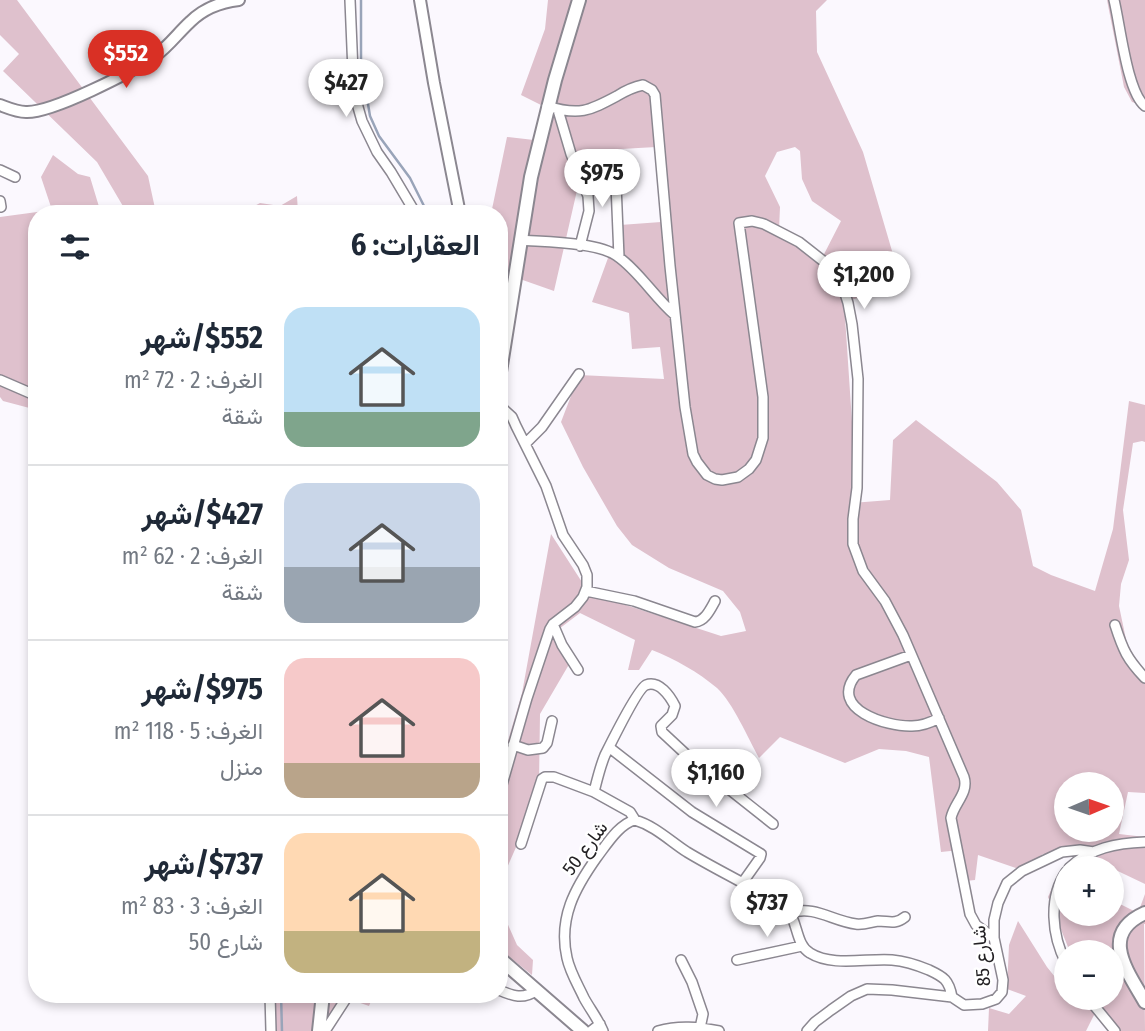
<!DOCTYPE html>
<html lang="ar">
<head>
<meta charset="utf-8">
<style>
	:root { --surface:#fff; --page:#f2f2f3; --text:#1f2937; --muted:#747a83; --line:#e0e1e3; --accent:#d93025 }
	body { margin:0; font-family:"Fira Sans Condensed",Vazirmatn,sans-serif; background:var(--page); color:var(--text); direction:rtl; height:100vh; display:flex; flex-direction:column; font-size:26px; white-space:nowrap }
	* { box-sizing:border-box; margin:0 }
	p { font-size:23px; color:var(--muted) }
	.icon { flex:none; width:38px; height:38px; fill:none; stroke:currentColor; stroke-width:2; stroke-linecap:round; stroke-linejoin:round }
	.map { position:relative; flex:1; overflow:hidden; direction:ltr }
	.side { position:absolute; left:28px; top:205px; width:480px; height:798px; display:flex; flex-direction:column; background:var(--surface); border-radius:28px; box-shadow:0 4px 10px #0003; direction:rtl }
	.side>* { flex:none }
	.needle { width:46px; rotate:88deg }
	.controls { position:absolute; left:1054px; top:772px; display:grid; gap:14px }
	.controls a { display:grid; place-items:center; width:70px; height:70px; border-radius:50%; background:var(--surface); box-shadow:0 4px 10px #0003; font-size:35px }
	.price { position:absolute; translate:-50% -60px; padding:0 16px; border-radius:24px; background:#fff; color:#222; font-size:23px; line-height:46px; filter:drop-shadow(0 2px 4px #0008) }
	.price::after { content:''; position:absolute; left:50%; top:42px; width:21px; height:16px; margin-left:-10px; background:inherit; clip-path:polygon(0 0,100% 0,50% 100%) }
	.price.active { background:var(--accent); color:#fff }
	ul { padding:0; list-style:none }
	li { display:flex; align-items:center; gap:21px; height:175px; padding:0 28px }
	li+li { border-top:2px solid var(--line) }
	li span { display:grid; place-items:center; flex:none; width:196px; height:140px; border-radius:21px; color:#555 }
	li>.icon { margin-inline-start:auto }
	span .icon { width:84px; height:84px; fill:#fffc; stroke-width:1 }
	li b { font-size:30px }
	h2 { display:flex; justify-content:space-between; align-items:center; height:84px; padding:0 28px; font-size:30px }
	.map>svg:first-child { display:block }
</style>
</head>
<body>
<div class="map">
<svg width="1145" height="1031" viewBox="0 0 1145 1031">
	<rect width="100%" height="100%" fill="#fbf8fe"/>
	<path fill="#dfc1cd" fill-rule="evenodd" d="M0,0H17L148,176L156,213H127L97,162L3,71L19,54L0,35Z
		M548,0H827L816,11L817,52L863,152L902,285L844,302L854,452L852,503L890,500L893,440L916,420L997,482L1021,510L1033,566L1051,575L1095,591L1113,529L1129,401L1145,405V442L1142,441L1133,443L1123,510L1129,560L1121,584L1119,606L1127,644L1145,674V793L1128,792L1119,834L1145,837V884L1082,854H1043L1022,870L978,855L975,880L965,881L960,850L941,852L929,757L906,751L879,749L845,763L780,737L759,758C748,738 733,703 717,688C698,672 675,659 652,650L639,670H628L635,640L580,613L551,635L571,661L540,714L539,783L524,829L503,877L505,918L517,945L533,960L532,975L499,949V774L501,752L499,751V743L507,744L522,693L551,534L589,593L721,636L746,631L740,612L723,591L669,568L632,545L617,526L583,467L561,422L579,375L664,379L660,347L632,349L629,313L592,302L620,225L661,222L656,147L586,151L554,291L517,278L499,356V214H491L507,137L534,140L543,106L521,95L545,29ZM795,147L800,151L802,179L812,201L841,221L819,264L779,230L780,207L765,176L777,152ZM1066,784H1111V830H1066Z
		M1107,0H1145V106L1132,102L1124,87Z
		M53,155L78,174L90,177L100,210L99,213L37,214V410L3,401L0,397V217L52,210L41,177Z
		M297,196L298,213H242L260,203L280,206Z
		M1052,888H1066V914H1111V906L1118,903L1138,913L1145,894V924H1144L1145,1031H1111L1096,1011L1086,1031H988L989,1008L1009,1014L1026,996L1007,989L1009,945L1018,921L1047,967L1059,982L1066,978V998H1111V952H1086L1083,943L1068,947L1048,897Z
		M268,994H374L369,1006L343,997L318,1031H267Z"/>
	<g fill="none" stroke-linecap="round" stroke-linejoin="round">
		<path stroke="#99a4b9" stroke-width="2.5" d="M361,0V62L370,116L379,136L410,178L428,214
			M281,994L282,1031"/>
		<g stroke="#8b8790" stroke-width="12">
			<path id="minor" d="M350,0L353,72L358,107L362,121L377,152L391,172L416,214
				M1114,0C1120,24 1127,92 1145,106
				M547,106C579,116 589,111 617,96C625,91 633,87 643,85L652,90L655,95L670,266L685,407L693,454L697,462L707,475L715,479L722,480L738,477L749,469L756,460L763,438V397L739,223L752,221L764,224L799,242L827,264L843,287L848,303L852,324L858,379L857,488L853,519V544L863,571L885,601L903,635L964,777C969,793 954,803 951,818L970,914L976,925L994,938
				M558,110L571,154L588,196L589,211L580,246
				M615,160L619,257
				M0,170L15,177
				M0,201L1,207
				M520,240C544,242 598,242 617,256C638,270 655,298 675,315
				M0,380L37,396
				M499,405L512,417L516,426L546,486L563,535L583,565L587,575V587L583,597L575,607L553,624L550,629L527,698L499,795
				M525,444L542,427L579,374
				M586,591L634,601L695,622C705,621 710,610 715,601
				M553,624L562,645L578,670
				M1115,625C1123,650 1127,659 1145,678
				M911,655L856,675C828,709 887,727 912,726C922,726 930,723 939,718
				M513,745L528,750L543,748L547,743L552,721
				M610,748L692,812L761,854L760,858L743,882
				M635,820L630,812L594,792C597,780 600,767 605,755C610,745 638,688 646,685C659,680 670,696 675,706L672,715L661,726L662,732L691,759L773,824
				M521,844L542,779L545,777H554L594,792
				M1069,868C1090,848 1117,843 1145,842
				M1066,872C1048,898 1052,936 1066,963
				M790,913C815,905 832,921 856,924C864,925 871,922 878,921C889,921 895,925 905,917
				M681,960L692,982L703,1014L700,1028
				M737,960L802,946
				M499,990C513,996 523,1000 537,990
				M270,994L271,1031
				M1088,998L1115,1031
				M325,1031L349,994
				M591,1031L600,1024
				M603,1031C598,1019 590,1009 584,998C578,985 570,972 567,958C558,918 575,888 597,857C607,844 619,824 635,820C655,826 670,841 687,852C720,872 756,888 788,910C798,923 796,945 810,953C832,967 867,958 892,960C904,961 917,965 929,970C944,977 949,980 952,997
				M658,1031C679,1025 698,1027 719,1031
				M807,1031L815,1022L831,1010L851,996L867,989L892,990L952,997L964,1005L982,1004L996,999L1002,992L1003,980L994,938V920L998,903L1007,883L1022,871L1062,852L1080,850L1094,852"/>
		</g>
		<g stroke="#8b8790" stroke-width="14">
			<path id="tertiary" d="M420,0L434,83L460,214
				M0,105C8,108 17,112 26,112C52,113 132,72 155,56C168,47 178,33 190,22C203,9 221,2 239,0"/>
		</g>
		<g stroke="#8b8790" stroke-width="16">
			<path id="secondary" d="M499,378L531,177L555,80L579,0
				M1145,913C1098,934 1128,972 1145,1002
				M499,958L583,1031
				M319,1031L323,994"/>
		</g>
		<use href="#minor" stroke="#fff" stroke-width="9"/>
		<use href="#tertiary" stroke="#fff" stroke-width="10"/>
		<use href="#secondary" stroke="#fff" stroke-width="12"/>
	</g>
	<g text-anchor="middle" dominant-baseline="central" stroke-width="5" stroke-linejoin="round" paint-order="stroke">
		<g font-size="19" fill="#232124" stroke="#fff">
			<text transform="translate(585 848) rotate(-53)">شارع 50</text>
			<text transform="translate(981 956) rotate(-95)">شارع 85</text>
		</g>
	</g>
</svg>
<div class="controls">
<a><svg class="needle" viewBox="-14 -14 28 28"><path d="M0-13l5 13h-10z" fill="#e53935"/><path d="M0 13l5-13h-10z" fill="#747a83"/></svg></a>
<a>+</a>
<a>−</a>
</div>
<b class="price active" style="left:126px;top:90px">$552</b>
<b class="price" style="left:346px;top:119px">$427</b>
<b class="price" style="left:602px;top:209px">$975</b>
<b class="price" style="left:864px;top:311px">$1,200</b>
<b class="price" style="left:716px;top:809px">$1,160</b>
<b class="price" style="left:767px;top:939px">$737</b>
<section class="side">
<h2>العقارات: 6<svg class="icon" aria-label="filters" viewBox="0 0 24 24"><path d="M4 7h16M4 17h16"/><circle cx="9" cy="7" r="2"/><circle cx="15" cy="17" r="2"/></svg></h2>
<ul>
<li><span style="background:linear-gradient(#bfe0f5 75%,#7fa58c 0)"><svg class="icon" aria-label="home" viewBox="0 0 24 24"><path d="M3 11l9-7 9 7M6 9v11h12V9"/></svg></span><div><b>$552/شهر</b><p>الغرف: 2 · 72 m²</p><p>شقة</p></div></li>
<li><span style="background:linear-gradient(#c9d6e8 60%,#9aa5b1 0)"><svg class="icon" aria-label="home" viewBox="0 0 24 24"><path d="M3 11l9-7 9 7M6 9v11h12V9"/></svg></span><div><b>$427/شهر</b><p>الغرف: 2 · 62 m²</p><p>شقة</p></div></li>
<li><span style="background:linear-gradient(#f6c9c9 75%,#b9a48a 0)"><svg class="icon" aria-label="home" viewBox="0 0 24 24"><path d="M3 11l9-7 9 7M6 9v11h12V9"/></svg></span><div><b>$975/شهر</b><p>الغرف: 5 · 118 m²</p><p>منزل</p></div></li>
<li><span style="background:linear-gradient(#ffd9b3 70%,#c2b280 0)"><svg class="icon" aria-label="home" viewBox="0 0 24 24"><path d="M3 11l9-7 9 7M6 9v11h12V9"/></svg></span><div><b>$737/شهر</b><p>الغرف: 3 · 83 m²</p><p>شارع 50</p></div></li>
</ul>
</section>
</div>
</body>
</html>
